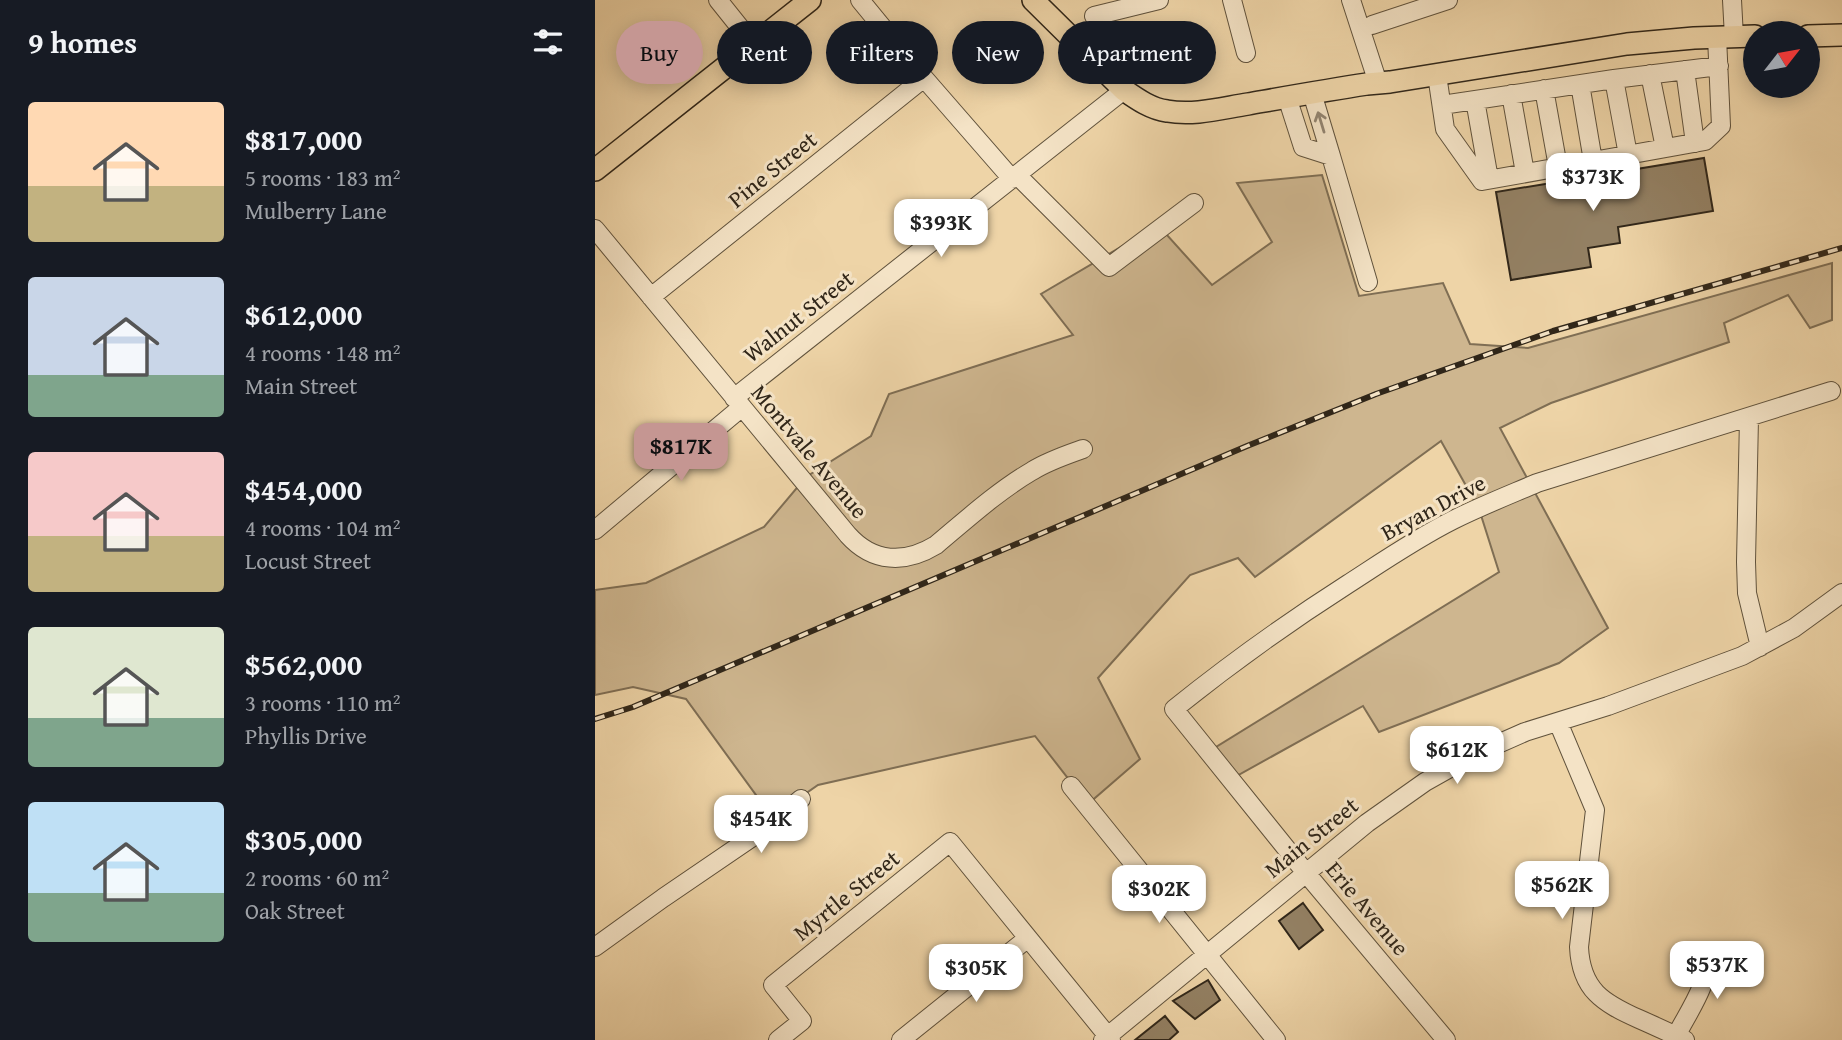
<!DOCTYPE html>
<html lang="en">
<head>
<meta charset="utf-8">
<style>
	:root { --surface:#171b24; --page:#20242c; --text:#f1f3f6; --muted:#9ea1a6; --accent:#c59692 }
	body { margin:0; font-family:"Gentium Book Plus",serif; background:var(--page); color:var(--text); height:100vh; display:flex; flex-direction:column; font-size:26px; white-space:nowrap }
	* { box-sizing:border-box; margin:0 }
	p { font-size:23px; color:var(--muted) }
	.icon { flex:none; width:38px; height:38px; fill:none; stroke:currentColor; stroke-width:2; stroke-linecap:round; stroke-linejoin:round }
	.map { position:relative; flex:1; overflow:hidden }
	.panel { display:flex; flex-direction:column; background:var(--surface); width:595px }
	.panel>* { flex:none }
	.guide { position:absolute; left:21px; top:21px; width:665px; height:63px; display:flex; gap:14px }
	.needle { width:46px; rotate:59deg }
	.controls { position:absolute; left:1148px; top:21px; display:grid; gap:14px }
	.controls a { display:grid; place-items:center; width:77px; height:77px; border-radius:50%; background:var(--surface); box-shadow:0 4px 18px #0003; font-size:35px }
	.price { position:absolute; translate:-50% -60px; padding:0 16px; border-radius:14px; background:#fff; color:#222; font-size:23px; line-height:46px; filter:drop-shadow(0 2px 4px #0008) }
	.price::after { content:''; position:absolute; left:50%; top:42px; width:21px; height:16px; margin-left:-10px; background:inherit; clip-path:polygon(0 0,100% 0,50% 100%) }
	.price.current { background:var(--accent); color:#111 }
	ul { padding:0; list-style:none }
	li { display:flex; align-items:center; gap:21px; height:175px; padding:0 28px }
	li span { display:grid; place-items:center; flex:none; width:196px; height:140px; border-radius:7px; color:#555 }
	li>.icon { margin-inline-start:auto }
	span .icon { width:84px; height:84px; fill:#fffc; stroke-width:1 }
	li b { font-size:30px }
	h2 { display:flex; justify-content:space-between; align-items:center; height:84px; padding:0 28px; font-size:30px }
	.pill { padding:0 24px; border-radius:32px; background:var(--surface); box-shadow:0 4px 18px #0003; font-size:24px; line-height:63px }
	.pill.current { background:var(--accent); color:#111 }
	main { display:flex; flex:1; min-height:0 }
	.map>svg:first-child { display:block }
</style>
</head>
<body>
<main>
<section class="panel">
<h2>9 homes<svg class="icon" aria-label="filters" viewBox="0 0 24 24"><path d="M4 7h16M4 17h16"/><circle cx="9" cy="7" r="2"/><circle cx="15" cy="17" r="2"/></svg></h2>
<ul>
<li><span style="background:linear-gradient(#ffd9b3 60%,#c2b280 0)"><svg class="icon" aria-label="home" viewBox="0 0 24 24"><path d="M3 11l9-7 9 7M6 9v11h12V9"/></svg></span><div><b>$817,000</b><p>5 rooms · 183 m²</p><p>Mulberry Lane</p></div></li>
<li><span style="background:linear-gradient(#c9d6e8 70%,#7fa58c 0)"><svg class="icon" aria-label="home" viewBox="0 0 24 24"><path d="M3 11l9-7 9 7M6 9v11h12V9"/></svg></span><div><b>$612,000</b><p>4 rooms · 148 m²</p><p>Main Street</p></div></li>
<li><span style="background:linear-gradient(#f6c9c9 60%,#c2b280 0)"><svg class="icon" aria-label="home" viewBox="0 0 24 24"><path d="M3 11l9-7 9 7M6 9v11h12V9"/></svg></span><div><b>$454,000</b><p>4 rooms · 104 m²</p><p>Locust Street</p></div></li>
<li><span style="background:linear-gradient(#dfe7d0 65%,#7fa58c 0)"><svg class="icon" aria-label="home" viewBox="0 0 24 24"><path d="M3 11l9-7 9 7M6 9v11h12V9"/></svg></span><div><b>$562,000</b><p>3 rooms · 110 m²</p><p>Phyllis Drive</p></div></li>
<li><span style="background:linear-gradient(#bfe0f5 65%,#7fa58c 0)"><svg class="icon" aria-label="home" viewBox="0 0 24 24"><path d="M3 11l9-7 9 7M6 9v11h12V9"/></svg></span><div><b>$305,000</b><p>2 rooms · 60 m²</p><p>Oak Street</p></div></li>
</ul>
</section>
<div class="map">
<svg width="1247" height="1040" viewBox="0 0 1247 1040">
	<rect width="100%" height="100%" fill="#eed4a7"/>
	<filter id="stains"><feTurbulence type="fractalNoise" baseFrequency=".00286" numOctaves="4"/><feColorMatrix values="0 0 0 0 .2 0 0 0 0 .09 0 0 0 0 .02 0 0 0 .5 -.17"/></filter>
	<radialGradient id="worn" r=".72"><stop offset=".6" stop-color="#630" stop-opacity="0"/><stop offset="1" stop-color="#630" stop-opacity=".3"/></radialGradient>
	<path fill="#ceb68f" stroke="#7f6e54" stroke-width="2" d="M727,175L764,296L848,283L875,344L933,348L1237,263V320L1215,328L1193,295L1129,323L1134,342L956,403L905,428L1013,628L964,663L784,732L768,706L638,778L613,752L904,572L884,509L846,441L660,577L643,558L595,575L503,678L545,759L493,804L440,736L223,785L177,817L91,699L38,687L0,695V590L51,583L169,527L211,477L276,436L294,394L478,335L446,294L563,225L617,285L677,242L642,183Z"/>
	<path fill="#938063" stroke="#302619" stroke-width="2" d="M1109,158L1118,211L1023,227L1025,243L993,248L996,267L916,280L901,192Z
		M708,903L728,930L704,949L684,921Z
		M613,980L625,1000L600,1019L578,1001Z
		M570,1016L583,1032L574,1040H540Z"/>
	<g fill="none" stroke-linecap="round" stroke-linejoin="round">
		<g stroke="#60523c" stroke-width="20">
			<path id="minor" d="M123,0L159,45
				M265,0L329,78L417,179
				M637,0L651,53
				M756,0L783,83
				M1137,0L1139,37
				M499,16L564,0
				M777,25L853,0
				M1090,70L1100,143
				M1055,74L1070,148
				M842,75L850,129L887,181L1110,141L1126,126L1122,37
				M1019,79L1033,155
				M985,84L998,161
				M949,89L963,167
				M916,94L930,173
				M692,97L708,147L736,156L717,93
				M880,100L894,179
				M847,105L1019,79L1124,66
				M736,156L773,282
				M422,175L514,267L599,203
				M0,229L253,535C278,563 310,564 341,545C372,519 403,491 437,471C453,461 471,455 488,449
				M56,297L329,78
				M139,398L529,90
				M1154,418L1151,562L1152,593L1165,647
				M0,530L147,407
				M963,722L1000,810L984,947C986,990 1008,1003 1044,1019C1060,1026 1075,1033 1090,1040
				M476,786L681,1040
				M0,947L68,898L175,825L206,799
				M1081,1036C1095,1009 1114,984 1113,953
				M183,1040L207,1021L178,985L355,842L516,1040
				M306,1040L433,938
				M508,1040L772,823L830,782L878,755L930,732L1013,706L1147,656L1199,628L1247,593
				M851,1040L711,873L579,709C635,664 692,623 753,584C787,562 822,538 858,520C886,506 914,495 942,483L1236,391"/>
		</g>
		<g stroke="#302619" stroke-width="24">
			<path id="major" d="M438,0L529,90C542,99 556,109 572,111C599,116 627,108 653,104C693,97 732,90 772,84L795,82L1032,44L1099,38L1160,36
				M1213,36L1247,35
				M0,170L215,0"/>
		</g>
		<use href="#minor" stroke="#f4e3c6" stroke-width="18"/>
		<use href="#major" stroke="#eed4a7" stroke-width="21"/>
		<g stroke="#302619" stroke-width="6">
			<path id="rail" d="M0,719L38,707L652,446L781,394L958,331L1247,248"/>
		</g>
		<use href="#rail" stroke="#f4e3c6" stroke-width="3.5" stroke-dasharray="10" stroke-linecap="butt"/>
	</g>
	<defs><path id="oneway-shaft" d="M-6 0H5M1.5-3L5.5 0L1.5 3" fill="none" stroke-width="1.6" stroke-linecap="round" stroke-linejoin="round" transform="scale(1.75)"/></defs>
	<use stroke="#928470" href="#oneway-shaft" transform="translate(726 122) rotate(-107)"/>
	<g text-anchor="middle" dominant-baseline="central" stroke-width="6" stroke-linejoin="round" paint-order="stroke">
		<g font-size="23" fill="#302619" stroke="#f4e3c6">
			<text transform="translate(177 169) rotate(-39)">Pine Street</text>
			<text transform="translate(203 316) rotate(-38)">Walnut Street</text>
			<text transform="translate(215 451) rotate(50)">Montvale Avenue</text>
			<text transform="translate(838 507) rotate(-28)">Bryan Drive</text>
			<text transform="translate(716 837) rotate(-39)">Main Street</text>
			<text transform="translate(251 895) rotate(-39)">Myrtle Street</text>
			<text transform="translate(773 908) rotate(50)">Erie Avenue</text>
		</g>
	</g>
	<rect width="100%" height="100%" filter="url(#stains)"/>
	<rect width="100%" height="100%" fill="url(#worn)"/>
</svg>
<div class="controls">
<a><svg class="needle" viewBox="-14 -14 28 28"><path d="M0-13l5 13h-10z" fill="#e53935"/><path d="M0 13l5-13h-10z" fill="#9ea1a6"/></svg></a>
</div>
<b class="price" style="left:998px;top:213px">$373K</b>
<b class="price" style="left:346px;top:259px">$393K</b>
<b class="price current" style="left:86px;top:483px">$817K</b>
<b class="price" style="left:862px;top:786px">$612K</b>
<b class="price" style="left:166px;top:855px">$454K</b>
<b class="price" style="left:967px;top:921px">$562K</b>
<b class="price" style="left:564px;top:925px">$302K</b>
<b class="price" style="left:1122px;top:1001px">$537K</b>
<b class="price" style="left:381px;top:1004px">$305K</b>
<div class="guide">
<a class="pill current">Buy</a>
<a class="pill">Rent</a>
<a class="pill">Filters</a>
<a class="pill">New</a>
<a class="pill">Apartment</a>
</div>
</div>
</main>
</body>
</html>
